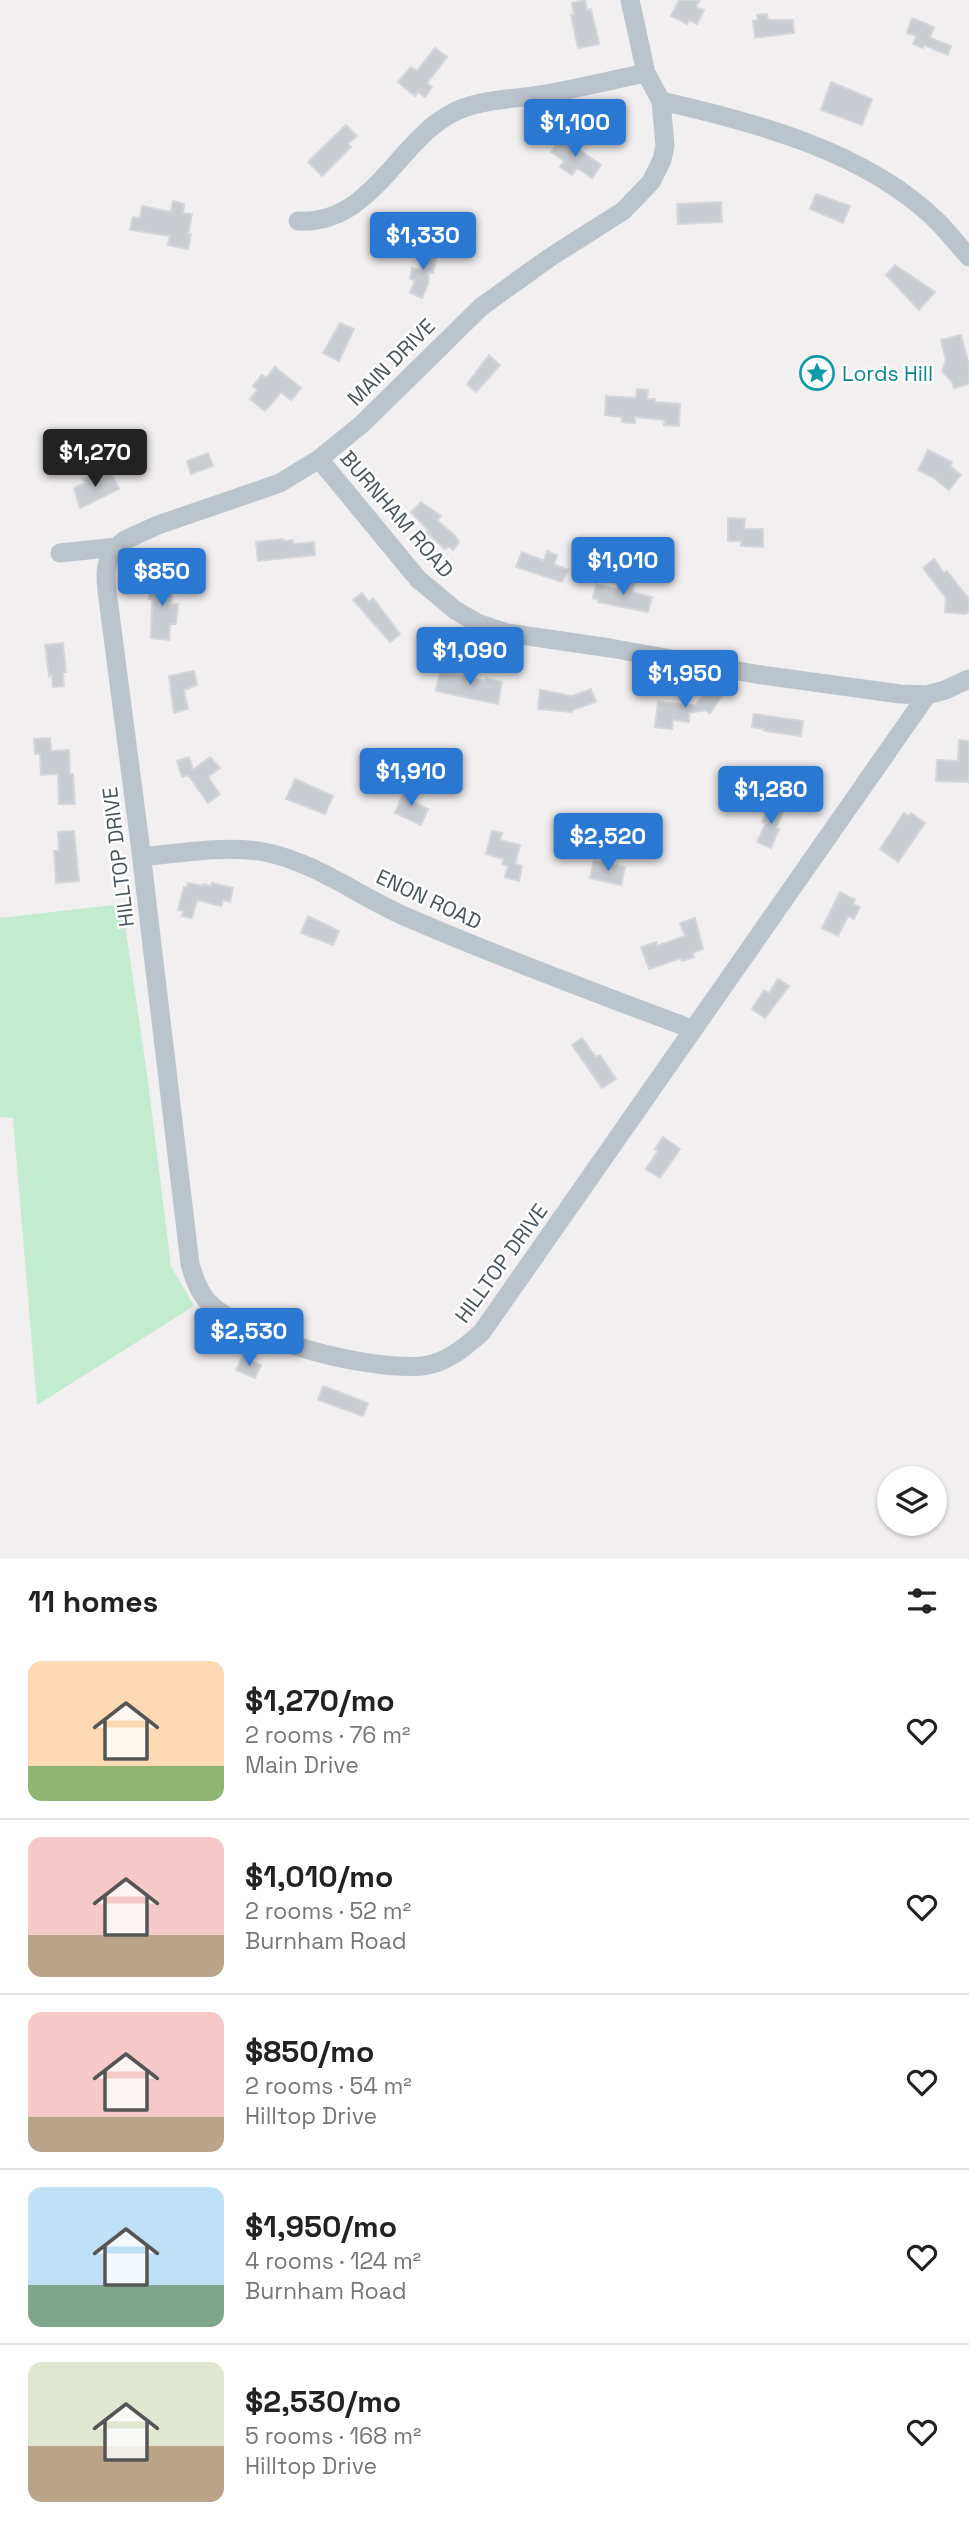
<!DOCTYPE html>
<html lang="en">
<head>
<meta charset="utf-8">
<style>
	:root { --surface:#fff; --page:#f6f6f6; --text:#222; --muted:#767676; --line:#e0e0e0; --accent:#2a78d1 }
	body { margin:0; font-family:"Space Grotesk",sans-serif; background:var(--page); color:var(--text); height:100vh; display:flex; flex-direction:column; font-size:26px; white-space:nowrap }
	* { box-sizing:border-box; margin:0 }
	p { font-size:23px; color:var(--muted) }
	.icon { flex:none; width:38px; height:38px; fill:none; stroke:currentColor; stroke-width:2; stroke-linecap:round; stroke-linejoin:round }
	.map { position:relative; height:1559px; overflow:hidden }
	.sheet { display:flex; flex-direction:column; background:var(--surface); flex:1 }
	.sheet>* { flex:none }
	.controls { position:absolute; left:877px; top:1466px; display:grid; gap:14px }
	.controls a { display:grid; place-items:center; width:70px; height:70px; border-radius:50%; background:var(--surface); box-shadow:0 2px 5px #0004; font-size:35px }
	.price { position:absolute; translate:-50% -60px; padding:0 16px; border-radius:7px; background:var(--accent); color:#fff; font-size:23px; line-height:46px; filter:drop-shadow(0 2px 4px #0008) }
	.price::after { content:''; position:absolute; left:50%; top:42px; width:21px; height:16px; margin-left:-10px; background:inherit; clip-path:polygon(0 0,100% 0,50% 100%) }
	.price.on { background:#222; color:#fff }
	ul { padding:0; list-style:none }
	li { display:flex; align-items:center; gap:21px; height:175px; padding:0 28px }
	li+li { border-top:2px solid var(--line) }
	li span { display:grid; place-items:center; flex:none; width:196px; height:140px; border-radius:14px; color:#555 }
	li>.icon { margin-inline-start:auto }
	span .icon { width:84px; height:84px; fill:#fffc; stroke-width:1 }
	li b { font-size:30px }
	h2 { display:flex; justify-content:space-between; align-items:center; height:84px; padding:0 28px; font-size:30px }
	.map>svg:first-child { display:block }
</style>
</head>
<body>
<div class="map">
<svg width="969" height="1559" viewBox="0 0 969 1559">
	<rect width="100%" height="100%" fill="#f1efef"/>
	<path fill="#c2ebd0" d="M122,904L148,1081L171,1266L194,1306L37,1405L13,1118L0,1117V918Z"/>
	<path fill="#c9ccd1" stroke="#d4d6da" stroke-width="2" d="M585,0L587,10L591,9L599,44L578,48L571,15H574L572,3Z
		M679,0H700L696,7L704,10L697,24L689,20L687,24L671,16Z
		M767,14L768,20H793L794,33L755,38L753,21L758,20L757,15Z
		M912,18L934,27L930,38L951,46L948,55L924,45L923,48L913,44L916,36L907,33Z
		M435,48L447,57L427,83L432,87L425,97L418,92L415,96L398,82L411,67L417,71Z
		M831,82L872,99L862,125L821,110Z
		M346,125L357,136L348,144L351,147L322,176L308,162Z
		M561,137L601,165L592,178L577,168L572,175L560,167L564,161L551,152Z
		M816,194L850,206L843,223L810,209Z
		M173,201L184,204L183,213L192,214L188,234H191L188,249L168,245L170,236L130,230L133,217L140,218L142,206L171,212Z
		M721,202L722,222L678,224L677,204Z
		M425,243L432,244V255L437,256L433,273L429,272L428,284L422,298L410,293L415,280L410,279L412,268L420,270Z
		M895,265L935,292L919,310L886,275Z
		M340,323L354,329L339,361L323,353Z
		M961,335L969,365V384L954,388L952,382L942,371L946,360L941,340Z
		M489,355L500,365L476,392L467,384Z
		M275,367L301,388L291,400L281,392L265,411L250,399L257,390L253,386L262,375L266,378Z
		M637,389L648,390L647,399H655V402L680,404L679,426L664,425L665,420L635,417V423L622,422V417L605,415L606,396L636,398Z
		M928,450L952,462L950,466L961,475L949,490L934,478L918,470Z
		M208,453L213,466L191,474L187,461Z
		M111,472L119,489L80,508L74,488L85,483L83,479L94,475L96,480Z
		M421,502L441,516L437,520L456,537L459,542L453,550L448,546L445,549L426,532L428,530L411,512Z
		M728,518L745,519L744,529H763V547L741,546V541H728Z
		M283,539V541L293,540V544L314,542L315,555L258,561L256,542Z
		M547,551L557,555L554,564L568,570L562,582L516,567L522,552L544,561Z
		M934,559L944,573L947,571L969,599V612L965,614L945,612L946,598L923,568Z
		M150,578L173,579L171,604H178L176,624H170L169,640L151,638L152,599H149Z
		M619,581L634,584L632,592L652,597L648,612L598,602L599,600L593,598L596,584L617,589Z
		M362,593L369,602L373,598L400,634L390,642L353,600Z
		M63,643L66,672H63L64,686L53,687L52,675L49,676L45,645Z
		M194,671L197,685L184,690L188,709L174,713L169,676Z
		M440,671L485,681L486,678L502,682L498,704L436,691Z
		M708,687L722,696L710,713L705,710L689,713V722L673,720L672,729L655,727L658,702L696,705Z
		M591,689L596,702L572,710V712L538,709L540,690L572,696Z
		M754,714L803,721L801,736L764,731V729L752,727Z
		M50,738L51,751L69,750L70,774H73L75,804H59L58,774L41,775L40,754H35L34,739Z
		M959,740L969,741V782L936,781L937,760L958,761Z
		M189,757L193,770L210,757L220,768L208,777L220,794L208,803L188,775L182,777L177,761Z
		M295,779L333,796L325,814L286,799Z
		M405,789L415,793L411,801L428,809L421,825L395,813Z
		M770,804L784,810L776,828L779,829L771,848L757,842L766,823L762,822Z
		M904,813L908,816L911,813L925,823L898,862L880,849Z
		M74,831L79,881L56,883L54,851L59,850L58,832Z
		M492,831L502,833L500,840L520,845L515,864L522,866L519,881L505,877L508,866L502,864L504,859L486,854Z
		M594,860L625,867L621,885L590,878Z
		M188,883L203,886V884L211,886L212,883L233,888L230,902L223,900L221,906L197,900L192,918L182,916L184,911L178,910L184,887L187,888Z
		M840,892L855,900L853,904L860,907L854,919L848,916L838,936L822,928Z
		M308,916L339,931L333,945L301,933Z
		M695,918L703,949L693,953L694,957L682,961L681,958L649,969L641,947L656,942L657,946L685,936L680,923Z
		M778,979L789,986L765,1018L752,1009L764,990L769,993Z
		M582,1038L596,1057L600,1055L616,1079L602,1088L572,1045Z
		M663,1137L680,1149L660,1178L646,1169L658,1151L655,1149Z
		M242,1357L261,1365L255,1378L236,1370Z
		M323,1386L368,1403L363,1416L318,1400Z"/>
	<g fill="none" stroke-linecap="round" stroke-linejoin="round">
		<path stroke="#bcc4cb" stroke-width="19" d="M630,0L646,73L661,101C755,122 867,152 937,221C948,232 958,245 969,257
			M298,221C369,225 396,146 447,116C476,98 513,100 546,94C579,88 612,80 646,73
			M319,459L418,579L455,610L477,623L507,633L610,648L755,674L900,694L927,695L945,690L969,679
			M116,547C105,563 105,572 107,591L140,844L190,1264C194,1278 199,1293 209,1303C247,1340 369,1371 422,1366C446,1364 465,1347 482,1332L927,695
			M60,553L116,547L125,540L158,525L280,483L319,459L362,424L481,307L549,258L623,211L651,182L662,160L665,146L661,101
			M142,857C179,853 227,845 264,852C315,862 357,895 404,916C499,957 595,993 692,1029"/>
	</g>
	<defs>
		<g id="sight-ring" transform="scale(1.75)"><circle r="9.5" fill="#fff" stroke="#0f9aa8" stroke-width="1.5"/><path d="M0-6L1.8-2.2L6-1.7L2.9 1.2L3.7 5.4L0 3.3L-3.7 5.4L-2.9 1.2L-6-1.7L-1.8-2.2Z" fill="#0f9aa8"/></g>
	</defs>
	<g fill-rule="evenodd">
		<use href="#sight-ring" x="817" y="373"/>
	</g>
	<g text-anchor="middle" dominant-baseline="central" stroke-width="5" stroke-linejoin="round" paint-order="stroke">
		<g font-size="21" fill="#49535b" stroke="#fff">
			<text transform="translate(391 362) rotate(-45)">MAIN DRIVE</text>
			<text transform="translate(397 514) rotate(49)">BURNHAM ROAD</text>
			<text transform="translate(118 857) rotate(-97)">HILLTOP DRIVE</text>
			<text transform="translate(429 899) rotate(25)">ENON ROAD</text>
			<text transform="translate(501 1263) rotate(-54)">HILLTOP DRIVE</text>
		</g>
		<g font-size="21" fill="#0d838f" stroke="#fff" text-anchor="start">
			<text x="842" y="373">Lords Hill</text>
		</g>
	</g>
</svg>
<div class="controls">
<a><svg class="icon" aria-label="layers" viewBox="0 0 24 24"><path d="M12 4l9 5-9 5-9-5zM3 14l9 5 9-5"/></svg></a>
</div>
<b class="price" style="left:575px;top:159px">$1,100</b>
<b class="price" style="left:423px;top:272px">$1,330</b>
<b class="price on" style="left:95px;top:489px">$1,270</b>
<b class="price" style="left:623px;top:597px">$1,010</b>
<b class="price" style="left:162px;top:608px">$850</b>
<b class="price" style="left:470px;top:687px">$1,090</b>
<b class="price" style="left:685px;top:710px">$1,950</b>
<b class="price" style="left:411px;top:808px">$1,910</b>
<b class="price" style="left:771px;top:826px">$1,280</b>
<b class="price" style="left:608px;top:873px">$2,520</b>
<b class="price" style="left:249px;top:1368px">$2,530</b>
</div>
<section class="sheet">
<h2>11 homes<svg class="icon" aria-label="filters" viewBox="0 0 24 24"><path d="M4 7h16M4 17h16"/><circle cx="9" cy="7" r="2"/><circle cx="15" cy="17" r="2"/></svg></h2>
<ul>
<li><span style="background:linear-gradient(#ffd9b3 75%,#8fb573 0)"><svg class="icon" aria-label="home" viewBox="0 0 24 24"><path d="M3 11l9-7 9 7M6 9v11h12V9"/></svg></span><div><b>$1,270/mo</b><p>2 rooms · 76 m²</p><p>Main Drive</p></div><svg class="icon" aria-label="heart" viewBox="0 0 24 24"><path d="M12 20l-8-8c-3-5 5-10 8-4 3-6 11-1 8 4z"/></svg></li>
<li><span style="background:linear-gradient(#f6c9c9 70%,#b9a48a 0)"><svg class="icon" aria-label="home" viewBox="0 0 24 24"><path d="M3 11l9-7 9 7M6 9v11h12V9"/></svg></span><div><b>$1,010/mo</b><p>2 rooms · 52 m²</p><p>Burnham Road</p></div><svg class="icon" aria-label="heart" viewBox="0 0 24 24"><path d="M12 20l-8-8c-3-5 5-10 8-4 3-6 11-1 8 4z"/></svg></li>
<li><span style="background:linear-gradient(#f6c9c9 75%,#b9a48a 0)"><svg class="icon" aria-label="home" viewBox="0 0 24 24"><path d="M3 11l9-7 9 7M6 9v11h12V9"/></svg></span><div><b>$850/mo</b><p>2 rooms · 54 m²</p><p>Hilltop Drive</p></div><svg class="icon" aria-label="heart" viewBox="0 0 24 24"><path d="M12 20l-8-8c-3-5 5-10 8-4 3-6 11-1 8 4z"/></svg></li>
<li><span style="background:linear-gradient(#bfe0f5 70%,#7fa58c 0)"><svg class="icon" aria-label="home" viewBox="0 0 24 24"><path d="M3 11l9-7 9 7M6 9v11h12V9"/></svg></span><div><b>$1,950/mo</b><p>4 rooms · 124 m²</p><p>Burnham Road</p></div><svg class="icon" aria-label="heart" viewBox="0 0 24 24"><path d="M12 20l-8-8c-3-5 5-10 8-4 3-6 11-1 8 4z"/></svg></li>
<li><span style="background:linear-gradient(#dfe7d0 60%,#b9a48a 0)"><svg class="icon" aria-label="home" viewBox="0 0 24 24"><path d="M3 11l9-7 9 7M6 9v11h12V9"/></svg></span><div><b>$2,530/mo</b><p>5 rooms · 168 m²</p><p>Hilltop Drive</p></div><svg class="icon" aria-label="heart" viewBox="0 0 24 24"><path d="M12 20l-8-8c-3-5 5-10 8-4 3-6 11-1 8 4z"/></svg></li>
</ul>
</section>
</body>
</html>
